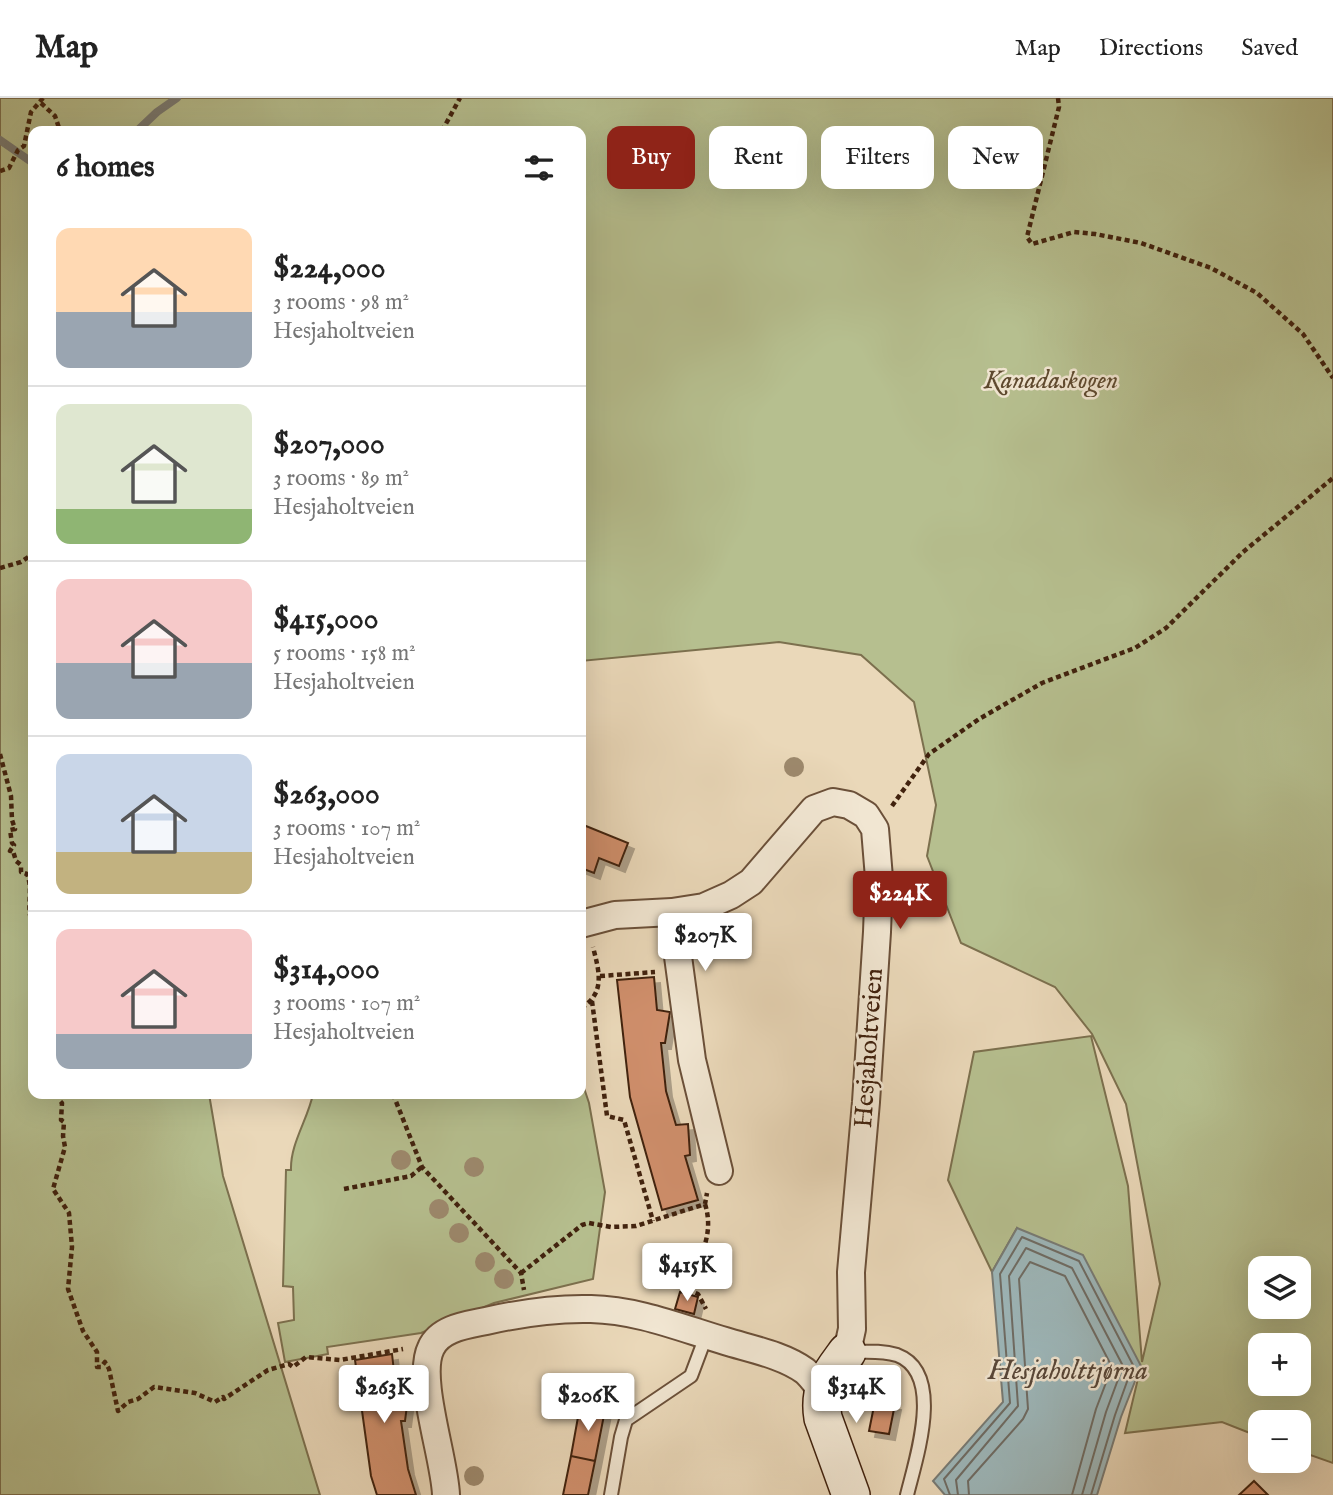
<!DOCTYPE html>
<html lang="en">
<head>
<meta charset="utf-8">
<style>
	:root { --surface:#fff; --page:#f6f6f6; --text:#222; --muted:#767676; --line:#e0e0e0; --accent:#8f2418 }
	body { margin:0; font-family:"IM FELL English",serif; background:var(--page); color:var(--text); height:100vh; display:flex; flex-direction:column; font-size:26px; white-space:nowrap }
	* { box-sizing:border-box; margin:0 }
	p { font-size:23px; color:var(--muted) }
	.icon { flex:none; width:38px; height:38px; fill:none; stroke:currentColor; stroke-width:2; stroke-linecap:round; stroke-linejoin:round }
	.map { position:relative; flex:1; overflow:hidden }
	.details { position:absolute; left:28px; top:28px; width:558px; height:973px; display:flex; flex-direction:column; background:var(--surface); border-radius:14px; box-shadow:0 7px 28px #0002 }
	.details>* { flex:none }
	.banner { position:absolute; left:607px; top:28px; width:620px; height:63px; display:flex; gap:14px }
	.controls { position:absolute; left:1248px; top:1158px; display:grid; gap:14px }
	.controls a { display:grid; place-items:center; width:63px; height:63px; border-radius:14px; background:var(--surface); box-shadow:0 7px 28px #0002; font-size:35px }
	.price { position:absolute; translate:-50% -60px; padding:0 16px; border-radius:7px; background:#fff; color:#222; font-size:23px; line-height:46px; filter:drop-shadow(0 2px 4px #0008) }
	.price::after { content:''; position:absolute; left:50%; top:42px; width:21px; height:16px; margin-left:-10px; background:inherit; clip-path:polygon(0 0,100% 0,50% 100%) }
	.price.selected { background:var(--accent); color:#fff }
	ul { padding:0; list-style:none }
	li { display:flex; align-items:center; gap:21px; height:175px; padding:0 28px }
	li+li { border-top:2px solid var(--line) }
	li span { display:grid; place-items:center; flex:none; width:196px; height:140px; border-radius:14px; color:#555 }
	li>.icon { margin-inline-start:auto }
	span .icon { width:84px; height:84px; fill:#fffc; stroke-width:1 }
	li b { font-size:30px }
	h2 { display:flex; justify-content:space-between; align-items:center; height:84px; padding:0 28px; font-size:30px }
	.chip { padding:0 24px; border-radius:14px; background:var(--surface); box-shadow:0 7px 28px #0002; font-size:24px; line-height:63px }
	.chip.selected { background:var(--accent); color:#fff }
	header { display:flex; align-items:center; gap:42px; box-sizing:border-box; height:98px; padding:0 35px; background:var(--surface); border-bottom:2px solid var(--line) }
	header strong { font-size:33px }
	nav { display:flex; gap:38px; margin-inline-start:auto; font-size:24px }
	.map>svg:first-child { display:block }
</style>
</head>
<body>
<header>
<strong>Map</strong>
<nav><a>Map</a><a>Directions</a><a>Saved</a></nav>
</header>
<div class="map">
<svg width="1333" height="1397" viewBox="0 0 1333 1397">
	<defs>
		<filter id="shadow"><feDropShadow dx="6" dy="6" stdDeviation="0" flood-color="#0004"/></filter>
	</defs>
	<rect width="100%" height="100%" fill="#ead8b9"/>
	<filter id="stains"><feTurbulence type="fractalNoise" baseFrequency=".00286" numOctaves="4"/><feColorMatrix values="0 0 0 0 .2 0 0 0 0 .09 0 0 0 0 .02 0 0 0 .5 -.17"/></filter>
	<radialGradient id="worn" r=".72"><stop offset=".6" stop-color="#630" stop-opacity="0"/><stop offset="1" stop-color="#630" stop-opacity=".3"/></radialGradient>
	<path fill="#b6bf8f" stroke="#7c704e" stroke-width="2" fill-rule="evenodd" d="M0,0H1333V1365L1299,1353L1298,1325H1260V1339L1222,1324L1125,1335L1141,1268L1017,1130L992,1174L948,1082L974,954L1091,938L1128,1088L1142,1264L1160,1186L1126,1006L1092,936L1055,889L961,845L927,758L936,707L914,604L861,557L779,544L581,563V33H33V996H209L223,1078L320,1397H0ZM1260,1171H1298V1209H1260ZM1260,1248H1298V1286H1260Z
		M581,981L589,1005L605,1094L593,1181L494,1205L421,1235L327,1249L328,1256L285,1264L278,1225L294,1222L293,1189L283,1188L286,1072H291C290,1046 308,1021 313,996H581Z"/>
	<path fill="#9db7ba" stroke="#787b75" stroke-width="2" d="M1017,1130L1083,1157L1141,1268L1121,1319L1097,1397H945L933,1383L1003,1304L992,1174Z"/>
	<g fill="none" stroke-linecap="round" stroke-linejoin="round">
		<path stroke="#6f6c64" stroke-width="2" d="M950,1397L944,1381L1010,1305L1000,1176L1022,1139L1079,1163L1133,1267L1115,1317L1091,1397
			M958,1397L956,1382L1018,1308L1009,1178L1026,1150L1072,1170L1123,1268L1106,1314L1082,1397
			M969,1397L968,1383L1023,1321L1028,1311L1019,1181L1030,1164L1065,1178L1112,1269L1096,1311L1072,1397"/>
		<path stroke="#787b75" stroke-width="8" d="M137,33L157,14L177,0
			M0,42L33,65"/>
	</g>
	<path fill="#d08f6c" stroke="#41220e" stroke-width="2" filter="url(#shadow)" d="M581,726L628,745L619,768L599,760L594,775L581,770Z
		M654,879L657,912L670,914L665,945H661L666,993L676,1027L688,1026L690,1057L685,1058L698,1102L662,1112L630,999L617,882Z
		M680,1194L698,1199L694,1216L675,1211Z
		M392,1256L396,1291L409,1292L405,1323H401L408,1371L416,1397H377L371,1378L355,1262Z
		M875,1303L895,1306L889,1336L869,1333Z
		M580,1308L605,1312L595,1363L571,1358Z
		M571,1358L595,1363L588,1397H563Z
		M1254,1383L1268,1397H1239Z"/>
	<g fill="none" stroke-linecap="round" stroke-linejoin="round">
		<g stroke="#6b5039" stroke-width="16">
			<path id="service" d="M848,1254C864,1254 881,1252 897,1257C945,1275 916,1360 907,1397
				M611,1397L621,1339L626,1322L691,1278L706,1238"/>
		</g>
		<g stroke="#6b5039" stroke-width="30">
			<path id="minor" d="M672,814L704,809L731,797L751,784L814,711L833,704L849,707L866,717L875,731L879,780L877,834L866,1004L851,1174L852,1231L847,1254
				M581,826L615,817L672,814L692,962L719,1073
				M446,1397C445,1361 416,1280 431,1250C440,1230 467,1227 486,1223C521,1215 555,1210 591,1211C638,1212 681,1230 725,1243C751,1251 783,1257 805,1273C811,1278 817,1287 822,1293"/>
		</g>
		<g stroke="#41220e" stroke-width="40">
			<path id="secondary" d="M847,1254C830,1277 818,1290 823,1320L851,1397"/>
		</g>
		<path stroke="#41220e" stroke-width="4.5" stroke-dasharray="5 3.5" stroke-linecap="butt" d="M1058,0L1059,9L1027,139L1032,146L1074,134L1095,136L1141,145L1211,170L1257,195L1303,236L1333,280
			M41,5L55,18L60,33
			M442,33L460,0
			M0,73L9,70L18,52L24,48L31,14L43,0
			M0,470L21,464L33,456
			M0,656L11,698L12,722L15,731L10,732L12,745L14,747L10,753H13L16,763L21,767V774L27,776C34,794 25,808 33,828
			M892,708L929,656L979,621L1042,585L1135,550L1166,530L1243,454L1333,380
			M600,878L655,874
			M592,903L607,1018L624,1022L653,1123
			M581,910C606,895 599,873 593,849
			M58,996V1001L62,1005L61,1022L64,1024L63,1038L65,1049L53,1091L69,1115L72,1149L68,1191L83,1233L97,1254V1269H101L105,1264L109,1271L118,1313L128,1304L138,1301L154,1289L195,1295L215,1304L223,1299L224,1301L268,1272L289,1266L293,1269L306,1259L340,1262L403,1251
			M393,996L422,1069L521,1175L524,1192
			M344,1091L411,1078L422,1069
			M705,1106C715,1138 699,1162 684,1190L698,1196L706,1211
			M521,1175L582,1127L589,1125L611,1129L636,1128L705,1106L707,1095"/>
		<use href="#service" stroke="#f1e6d2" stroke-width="12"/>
		<use href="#minor" stroke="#f1e6d2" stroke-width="26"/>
		<use href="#secondary" stroke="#f1e6d2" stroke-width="37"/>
	</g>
	<g fill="#9d896d">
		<circle cx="794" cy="669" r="10"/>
		<circle cx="401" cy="1062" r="10"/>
		<circle cx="474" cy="1069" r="10"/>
		<circle cx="439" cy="1111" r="10"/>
		<circle cx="459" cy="1135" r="10"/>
		<circle cx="485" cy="1164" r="10"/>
		<circle cx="504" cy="1181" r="10"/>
		<circle cx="474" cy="1378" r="10"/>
	</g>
	<g text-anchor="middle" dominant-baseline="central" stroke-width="5" stroke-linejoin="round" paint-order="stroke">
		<g font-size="26" font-style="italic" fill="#5e492e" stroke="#f1e6d2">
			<text x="1051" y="282">Kanadaskogen</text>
		</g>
		<g font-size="26" fill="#41220e" stroke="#f1e6d2">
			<text transform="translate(869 950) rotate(-86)">Hesjaholtveien</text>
		</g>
		<g font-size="28" font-style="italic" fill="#584739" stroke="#f1e6d2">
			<text x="1068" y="1273">Hesjaholttjørna</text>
		</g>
	</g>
	<rect width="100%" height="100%" filter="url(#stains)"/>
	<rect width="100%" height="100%" fill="url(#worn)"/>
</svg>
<div class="controls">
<a><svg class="icon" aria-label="layers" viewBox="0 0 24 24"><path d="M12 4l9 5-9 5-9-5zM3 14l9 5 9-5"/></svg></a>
<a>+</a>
<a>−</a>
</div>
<b class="price selected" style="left:900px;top:833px">$224K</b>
<b class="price" style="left:705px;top:875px">$207K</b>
<b class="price" style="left:687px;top:1205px">$415K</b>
<b class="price" style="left:384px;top:1327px">$263K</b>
<b class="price" style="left:856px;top:1327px">$314K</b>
<b class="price" style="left:588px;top:1335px">$206K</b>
<div class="banner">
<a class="chip selected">Buy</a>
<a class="chip">Rent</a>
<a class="chip">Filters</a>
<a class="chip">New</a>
</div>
<section class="details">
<h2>6 homes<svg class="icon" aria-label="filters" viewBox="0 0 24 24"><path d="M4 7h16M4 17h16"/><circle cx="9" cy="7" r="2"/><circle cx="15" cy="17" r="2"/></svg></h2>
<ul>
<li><span style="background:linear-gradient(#ffd9b3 60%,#9aa5b1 0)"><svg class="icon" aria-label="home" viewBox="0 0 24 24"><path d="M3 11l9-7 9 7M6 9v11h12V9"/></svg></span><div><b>$224,000</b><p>3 rooms · 98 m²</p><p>Hesjaholtveien</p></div></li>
<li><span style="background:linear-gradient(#dfe7d0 75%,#8fb573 0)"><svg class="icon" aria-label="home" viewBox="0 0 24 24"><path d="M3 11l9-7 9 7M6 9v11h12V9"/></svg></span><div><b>$207,000</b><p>3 rooms · 89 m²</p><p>Hesjaholtveien</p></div></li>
<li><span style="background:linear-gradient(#f6c9c9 60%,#9aa5b1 0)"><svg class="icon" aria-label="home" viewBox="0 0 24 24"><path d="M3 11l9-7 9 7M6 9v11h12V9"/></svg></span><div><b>$415,000</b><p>5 rooms · 158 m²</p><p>Hesjaholtveien</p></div></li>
<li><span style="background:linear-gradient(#c9d6e8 70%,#c2b280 0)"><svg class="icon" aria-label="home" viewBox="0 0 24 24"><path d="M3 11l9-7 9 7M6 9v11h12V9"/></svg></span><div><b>$263,000</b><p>3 rooms · 107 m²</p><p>Hesjaholtveien</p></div></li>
<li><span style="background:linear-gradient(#f6c9c9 75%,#9aa5b1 0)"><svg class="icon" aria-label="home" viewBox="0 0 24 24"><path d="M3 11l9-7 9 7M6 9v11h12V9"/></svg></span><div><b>$314,000</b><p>3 rooms · 107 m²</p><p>Hesjaholtveien</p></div></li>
</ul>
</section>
</div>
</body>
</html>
